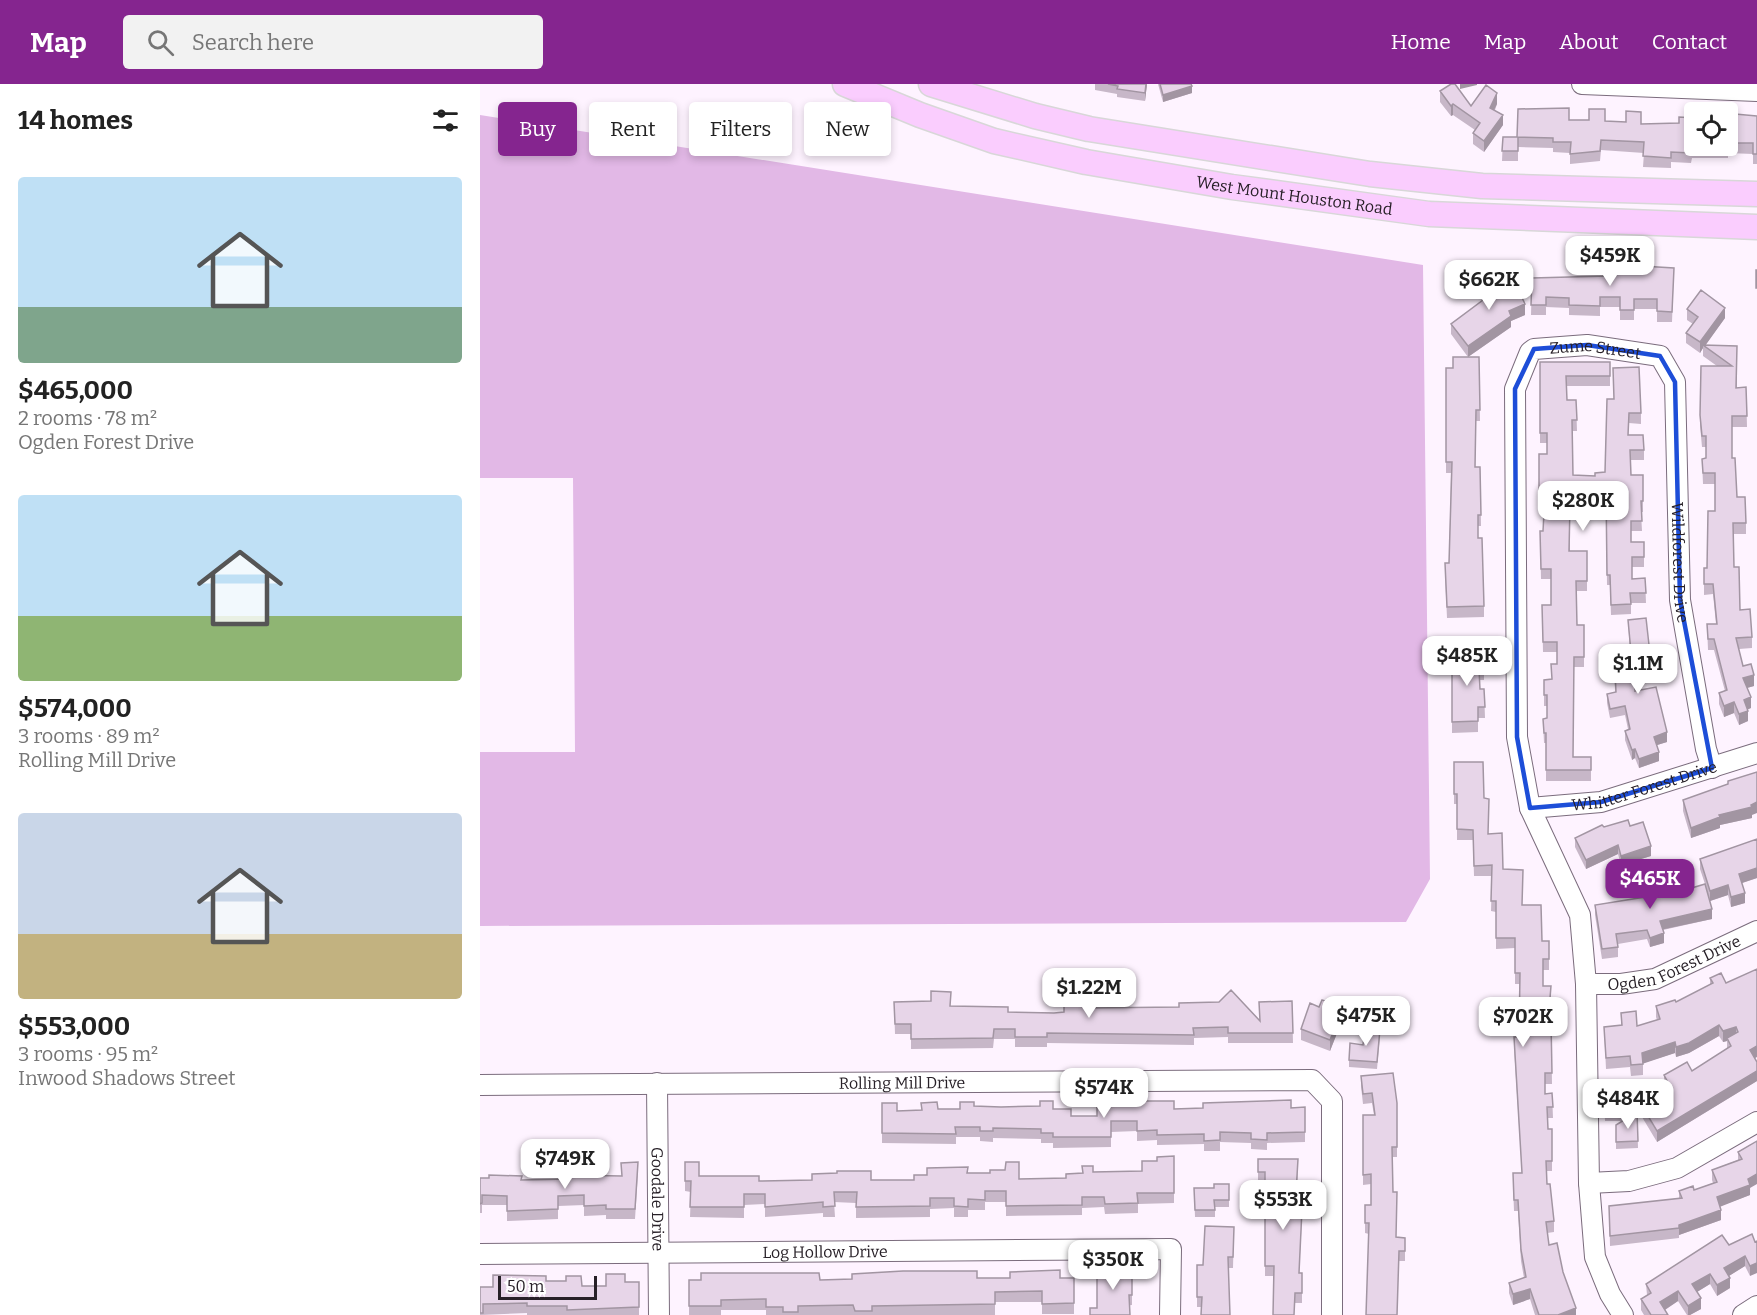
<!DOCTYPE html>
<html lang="en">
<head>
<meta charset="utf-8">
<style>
	:root { --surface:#fff; --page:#f2f2f2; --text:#222; --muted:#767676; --accent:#85258f }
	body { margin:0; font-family:Bitter,serif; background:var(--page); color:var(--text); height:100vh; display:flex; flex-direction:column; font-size:22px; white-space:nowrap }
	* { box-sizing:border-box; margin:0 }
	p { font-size:20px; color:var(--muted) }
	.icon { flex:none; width:33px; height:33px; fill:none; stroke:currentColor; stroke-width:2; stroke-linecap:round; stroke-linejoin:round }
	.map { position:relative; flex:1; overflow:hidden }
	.drawer { display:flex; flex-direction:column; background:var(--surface); width:480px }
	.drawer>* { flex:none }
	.hud { position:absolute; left:18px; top:18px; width:570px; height:54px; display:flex; gap:12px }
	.buttons { position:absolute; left:1204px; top:18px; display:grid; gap:12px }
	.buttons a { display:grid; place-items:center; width:54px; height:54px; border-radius:6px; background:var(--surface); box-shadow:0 3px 9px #0003; font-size:30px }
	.scale { position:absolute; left:18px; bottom:15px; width:99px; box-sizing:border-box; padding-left:6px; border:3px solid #272027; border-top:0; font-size:16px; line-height:21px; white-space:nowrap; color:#272027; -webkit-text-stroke:4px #fff; paint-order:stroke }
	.price { position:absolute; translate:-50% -51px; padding:0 14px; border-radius:12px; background:#fff; color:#222; font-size:20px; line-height:39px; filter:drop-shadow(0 2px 3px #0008) }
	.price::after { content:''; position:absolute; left:50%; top:36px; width:18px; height:14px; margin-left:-9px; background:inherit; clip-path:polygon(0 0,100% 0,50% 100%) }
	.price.active { background:var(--accent); color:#fff }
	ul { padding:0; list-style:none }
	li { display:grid; align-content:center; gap:12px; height:318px; padding:0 18px }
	li span { display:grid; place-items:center; height:186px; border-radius:6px; color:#555 }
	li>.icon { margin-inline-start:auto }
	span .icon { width:108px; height:108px; fill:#fffc; stroke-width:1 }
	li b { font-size:26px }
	h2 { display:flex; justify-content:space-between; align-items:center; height:72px; padding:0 18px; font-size:26px }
	.pill { padding:0 21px; border-radius:6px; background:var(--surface); box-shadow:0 3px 9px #0003; font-size:21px; line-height:54px }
	.pill.active { background:var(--accent); color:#fff }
	header { display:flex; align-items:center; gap:36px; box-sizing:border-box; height:84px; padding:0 30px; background:var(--accent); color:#fff }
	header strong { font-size:28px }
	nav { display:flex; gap:33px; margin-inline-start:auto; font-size:21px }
	.search { width:420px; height:54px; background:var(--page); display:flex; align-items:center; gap:15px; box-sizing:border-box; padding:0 21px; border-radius:6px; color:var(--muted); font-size:22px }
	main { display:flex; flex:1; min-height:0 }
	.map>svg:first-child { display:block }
</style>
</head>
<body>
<header>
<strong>Map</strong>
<div class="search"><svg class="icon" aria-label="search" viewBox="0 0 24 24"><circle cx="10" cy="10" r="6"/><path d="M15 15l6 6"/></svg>Search here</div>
<nav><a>Home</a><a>Map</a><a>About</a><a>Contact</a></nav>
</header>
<main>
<section class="drawer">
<h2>14 homes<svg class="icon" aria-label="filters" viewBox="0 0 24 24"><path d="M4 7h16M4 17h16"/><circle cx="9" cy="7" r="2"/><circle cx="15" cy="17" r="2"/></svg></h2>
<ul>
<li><span style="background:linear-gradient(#bfe0f5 70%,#7fa58c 0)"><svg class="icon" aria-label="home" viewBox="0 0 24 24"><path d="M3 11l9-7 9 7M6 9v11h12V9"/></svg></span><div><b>$465,000</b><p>2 rooms · 78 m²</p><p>Ogden Forest Drive</p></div></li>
<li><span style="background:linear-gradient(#bfe0f5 65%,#8fb573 0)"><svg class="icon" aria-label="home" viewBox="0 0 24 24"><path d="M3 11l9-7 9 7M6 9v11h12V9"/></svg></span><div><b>$574,000</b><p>3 rooms · 89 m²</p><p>Rolling Mill Drive</p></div></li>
<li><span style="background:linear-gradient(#c9d6e8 65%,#c2b280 0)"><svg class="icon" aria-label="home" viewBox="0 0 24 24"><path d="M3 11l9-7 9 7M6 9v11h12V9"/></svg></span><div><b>$553,000</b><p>3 rooms · 95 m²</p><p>Inwood Shadows Street</p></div></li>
</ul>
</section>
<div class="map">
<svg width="1277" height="1231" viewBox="0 0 1277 1231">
	<rect width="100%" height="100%" fill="#fef3ff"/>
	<path fill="#e2b8e6" d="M0,31L943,181L950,795L926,838L0,842V668H95L93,394H0Z"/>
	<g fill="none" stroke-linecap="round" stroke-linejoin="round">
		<g stroke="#7b6c7d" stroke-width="22">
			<g id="minor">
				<path d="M1102,0L1277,7"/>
				<path id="s1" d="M1050,724L1121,718L1277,669"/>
				<path id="s2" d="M1106,900H1141L1175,895L1277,847"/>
				<path id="s3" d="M177,999L179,1231"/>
				<path id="s4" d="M0,1001L832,996L852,1017V1231"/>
				<path d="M1109,1099L1149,1097L1197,1084L1277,1038"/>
				<path id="s5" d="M0,1170L691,1165L690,1231"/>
				<path id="s6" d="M1143,1231L1130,1210L1115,1173L1109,1099L1106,900L1100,831L1050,724L1037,653L1035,305L1050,268L1054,265L1107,261L1180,272L1195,298L1200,516L1226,665L1232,684"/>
				<path d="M1263,1231L1277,1222"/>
			</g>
		</g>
		<g stroke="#d8d7d8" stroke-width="27">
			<g id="major">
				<path id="s7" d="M365,0L440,31L514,57L606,78L752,103L949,130L1277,143"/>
				<path d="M451,0L555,32L609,45L890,90L1002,102L1277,110"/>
			</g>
		</g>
		<use href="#minor" stroke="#fff" stroke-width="20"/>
		<use href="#major" stroke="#facdfe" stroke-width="24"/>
	</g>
	<path fill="#c7b7c8" d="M615,0H667L665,17L637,13V10L615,6Z
		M678,0H711L712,9L683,18Z
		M960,7L991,22L1017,20L1015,26L1023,41L1004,68L993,60V49L995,46L973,31L971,32L960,18Z
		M1277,32V80H1273V70L1248,69V74H1212L1211,79L1191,78V84L1163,83L1164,69L1121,66L1120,77L1090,80V69L1073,68V64L1038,63V77H1022L1023,53H1037L1089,36L1125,37L1161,40L1215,62L1248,37H1254Z
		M1194,184L1192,238H1177V225H1154V236H1140V223H1120V232L1089,231V224L1066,223V231H1051L1052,194L1127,192Z
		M1023,200L1045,231L1031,237V243L988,273L971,250V240L1006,214L1007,201Z
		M1207,225L1245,234L1225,261L1257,262V304L1266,303L1267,343H1252V374L1257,413L1266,439V450H1254V483L1260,526L1272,553V564L1259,565L1263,582L1274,602L1267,604L1271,624L1268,625V637L1259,641L1254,629L1244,633L1239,620V609L1245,607L1234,566H1228L1227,540H1236L1233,510L1224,511V494L1227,484L1235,427V400H1223L1222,375L1226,374V363H1222L1220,341L1221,282H1237L1223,272V264L1220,269L1206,259V249L1213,240L1207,236Z
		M999,273L1000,337H996L995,383H1000L1001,442H998V454L1004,522V533L967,534L965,490L969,479L971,389H966V284H973Z
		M1060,278H1130V302H1087V316H1096L1097,347H1092L1093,391L1115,392L1125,388L1127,315L1161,329V340L1149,339L1148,351L1164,366V376H1150L1151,391L1163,417V428H1161L1162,447H1151V458H1164V483H1152V495L1165,494L1166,519H1151V530L1131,531L1130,501H1127L1126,415L1104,417V431H1090V467H1107V507H1096L1097,541H1104V583H1094L1093,673H1111V697H1066V659H1064L1063,635L1067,634V622H1064V596L1072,595L1077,580V568H1063L1062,521H1071V495H1061L1060,447H1063L1072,430L1073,419H1059V370H1067V359H1060Z
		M1148,536L1169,561V570L1165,571V591H1154L1155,607L1187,658L1177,661L1179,677L1159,684L1155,674L1152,676L1145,656V647L1148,645L1145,631L1130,634L1127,619V610L1135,608L1134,569L1150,568Z
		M1004,569V596H999L1000,605H1004L1005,634H998V648L972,649V570Z
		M974,678L1004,714L1008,750L1023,785L1062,857H1069V886H1063V902H1071L1070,925L1067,924L1066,937H1071L1072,1000H1065V1010L1072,1009L1073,1034H1068V1045H1072V1087H1066L1067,1100L1074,1137V1148L1067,1149L1069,1161L1083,1188L1096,1231H1055L1050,1215L1033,1221L1029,1209V1199L1044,1194L1041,1177L1038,1127H1034L1033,1100L1042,1089L1034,964V953H1039L1040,900H1035V864L1016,865V828L1011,827L1012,792H994L993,756H977V720H974Z
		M1248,697L1272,731V734L1240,741V744L1211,754L1203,727V716L1248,700Z
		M1150,742L1171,772L1141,781L1138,770L1106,785L1095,763V754L1124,743Z
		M1277,755V794L1262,799L1265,819L1251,823L1248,811L1230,817L1232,835L1183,846L1184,859L1170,863L1167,855L1138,860V873L1122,875L1115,831V821L1165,813V810L1205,806L1225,800L1220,785V775Z
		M1230,894L1277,978V997L1177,1058L1162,1033V1022L1187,1007L1184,1002V991L1212,987L1247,965V957L1243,958L1239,952L1209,969L1196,973L1195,969L1163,979V991L1151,992L1150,983L1126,985L1124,943L1141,941V929L1157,942L1177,936L1176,933V922L1196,918L1230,901Z
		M812,917L813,959H748V953L714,954V961L567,959V963H535V955H514L513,964L431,965V950H415L414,918L528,928L574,929L584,928L607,924L780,937Z
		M863,934L850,967L821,956V945Z
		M900,952L897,985L869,983V976L883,961Z
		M881,992L917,1019V1073H912L913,1108L916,1153L925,1154V1177H919L889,1150L885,1149V1121H891V1100L883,1101V1031H894L892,1019L883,1020L881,1002Z
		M1143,1010V1037H1125L1124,1011Z
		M402,1019L417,1027L480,1025L494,1022L573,1025L591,1032H617L694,1025L825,1023V1058L787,1059V1066L771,1065V1059L740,1058V1067H724V1060L677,1061V1056L657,1057V1047L631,1048V1063L573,1064V1059H561V1055L513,1054V1058L500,1057V1053H476V1060L402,1059Z
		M1157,1028L1158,1064L1136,1065V1041Z
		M1271,1060L1270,1111L1240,1122L1241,1136L1199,1151V1154L1130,1162L1129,1122L1199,1115V1107L1214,1106L1233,1099L1232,1096V1086L1258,1076V1068Z
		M694,1072V1119L658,1120V1129L625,1130L624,1123L602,1124V1131L526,1132V1118H505V1126H488V1133H474V1124L450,1125V1133L376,1134V1119L354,1118L355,1133H343V1129L285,1133V1120L264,1121V1134L210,1133L211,1108L205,1107V1078L219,1092L279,1097L434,1096L447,1091L487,1089L539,1095L586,1094L613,1088L662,1087L677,1077Z
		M778,1075L818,1086L816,1125L822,1135L819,1189H822V1219H815L793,1192H785V1098H778Z
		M158,1088L155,1135H126V1131L104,1132V1121L78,1122V1135L27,1137V1121H2V1129H0V1094L41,1096L88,1095L142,1092Z
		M714,1104L749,1116V1123H735V1133H715Z
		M754,1143L753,1184H748L721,1223H717V1181H723Z
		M1272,1150L1270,1192L1265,1182L1249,1192L1250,1204L1237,1212L1230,1200L1217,1208L1221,1225L1210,1231H1207L1198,1217L1185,1226L1188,1231H1164L1161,1226V1215L1167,1211L1166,1200Z
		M643,1192H652V1221L617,1224Z
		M594,1194V1230H562V1218H515V1231H286V1226H241V1231H209V1196H340Z
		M66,1197L102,1202H126L145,1198H159V1231H47V1229L0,1231V1203H13Z"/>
	<path fill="#a295a2" d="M666,0H667L665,17V9Z
		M980,0H997V1L980,5Z
		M712,2V9L683,18V11Z
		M1017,9V20L1010,34V24Z
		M973,20V31L971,32V22Z
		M1023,31V41L1004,68V57Z
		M1045,220V231L1031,237V243L988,273V262L1029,227Z
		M1245,224V234L1225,262L1223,261V264L1220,269V258Z
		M1274,591V602L1263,605V594Z
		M1271,613V624L1264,627V616Z
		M1254,618V629L1244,633V622Z
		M1268,627V637L1259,641V630Z
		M1187,648V658L1174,662V653Z
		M1155,665V674L1152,676V666Z
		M1179,668V677L1159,684V675Z
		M1277,718V729L1272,731V734L1240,741V744L1211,754V744L1239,731Z
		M1138,761V770L1106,785V776Z
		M1171,762V772L1141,781V772Z
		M1277,784V794L1259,800V790Z
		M1248,801V811L1230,817V807Z
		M1265,809V819L1251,823V813Z
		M1232,825V835L1180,846V837Z
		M1184,849V859L1170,863V854Z
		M863,923V934L850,967V956Z
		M1239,941V952L1209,969L1196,973V963Z
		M1256,943V954H1247V957L1243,958V947Z
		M1195,958V969L1162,980V969Z
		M1277,962V973L1270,977V966Z
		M1277,987V997L1177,1058V1047Z
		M1277,1090V1100L1270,1104V1111L1237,1124V1113Z
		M1241,1126V1136L1199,1151V1141Z
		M1265,1172V1182L1244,1195V1184Z
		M1277,1179V1189L1270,1192V1182Z
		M1230,1190V1200L1212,1211V1200Z
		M1250,1194V1204L1237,1212V1201Z
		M1050,1205V1215L1033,1221V1210Z
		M1198,1207V1217L1180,1229V1218Z
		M1221,1214V1225L1210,1231H1208V1222Z
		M1096,1224V1231H1078Z"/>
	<path fill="#e7d5e8" stroke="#a295a2" stroke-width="1.5" d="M628,0H666L665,9L637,5L638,2Z
		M680,0H711L712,2L683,11Z
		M971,0H975L991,22L1006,1L1017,9L1010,24L1023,31L1004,57L993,49L1000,39L973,20L971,22L960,7Z
		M1089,24V36H1109V25H1125V37L1146,38V27L1161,28V40L1199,39V33L1215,34V62H1248V64L1212,63L1211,69L1191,68V74L1163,72L1164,58L1121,56L1120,67L1090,70L1091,58H1073V54L1038,53V67H1022L1023,53H1037L1038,25Z
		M1255,30L1277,32V70H1273V59H1248V37H1254Z
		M1128,180L1194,184L1192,228L1177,227V215H1154V226H1140V213H1120V222L1089,221V214L1066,213V221H1051L1052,194L1127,192Z
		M1276,186H1277V204H1276Z
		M1021,195L1023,200L1033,195L1045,220L1029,227L1031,232L988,262L971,240L1007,213L1006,211L1010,209L1007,201Z
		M1221,206L1245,224L1220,258L1206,249L1218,233L1207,225Z
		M1223,261L1257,262L1256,304L1266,303L1267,332H1252V374H1255L1257,413H1265L1266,439H1253L1254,483H1259L1260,526L1270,525L1272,553L1256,554L1263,582L1271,580L1274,591L1263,594L1271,613L1264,616L1268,627L1259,630L1254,618L1244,622L1239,609L1247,606L1234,555H1228L1227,540H1237L1233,500H1224V484H1227L1228,427H1235V389H1223L1222,375L1226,374V352H1222L1220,331L1221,282H1252Z
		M973,273H999L1000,326H996L995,383H1000L1001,431H998V454H1002L1004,522L967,523L965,479H969L972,378H966V284H973Z
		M1060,278H1130V292H1086L1087,316H1096L1097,336H1092L1093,391L1115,392V389L1125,388L1127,315H1134L1133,284L1159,283L1161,329H1149L1148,351H1163L1164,366H1150L1151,391H1163V417H1161L1162,437H1151V458H1164V473H1152V495L1165,494L1166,509H1150L1151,520L1131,521L1130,491H1127L1126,405L1104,407V421H1090L1089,467H1107V497H1096L1097,541H1104V573H1094L1093,673H1111V686H1066V649H1064L1063,635L1067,634V611H1064V596L1072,595L1071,580H1077V558H1063L1062,521H1071V485H1061L1060,447H1063L1064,429L1072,430L1073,409L1059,408V370H1067V349H1060Z
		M1166,534L1169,561H1164L1165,582H1154L1155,607L1176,603L1187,648L1174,653L1179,668L1159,675L1155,665L1152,666L1145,647L1150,645L1145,622L1130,625L1127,610L1136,608L1134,569L1151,568L1148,536Z
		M1004,569V585L999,586L1000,605H1004L1005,623H998V637L972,638V570Z
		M974,678H1003L1004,714L1009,715L1008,750L1022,749L1023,785L1043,786L1042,821H1061L1062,857H1069V875H1063V902H1071L1070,914H1067L1065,937H1071L1072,989H1065V1010L1072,1009L1073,1023H1067L1068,1045H1072V1077H1066L1067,1100H1070L1074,1137L1066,1138L1069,1161L1077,1159L1083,1188L1096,1224L1078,1231H1059L1050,1205L1033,1210L1029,1199L1046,1193L1041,1166L1038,1116H1034L1033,1089H1042L1034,953H1039L1040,889H1035V854H1016V817H1011L1012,781L994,782L993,746L977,745V710H974Z
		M1277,688V718L1271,721L1272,723L1239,731L1240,733L1211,744L1203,716L1248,700V697Z
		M1148,736L1150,742L1163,738L1171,762L1141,772L1138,761L1106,776L1095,754L1122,741L1124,743Z
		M1277,755V784L1259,790L1265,809L1251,813L1248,801L1230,807L1220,775Z
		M1204,787L1205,806L1225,800L1232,825L1180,837L1184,849L1170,854L1167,846L1136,850L1138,863L1122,865L1115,821L1165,813V810L1189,803V788Z
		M1277,885V962L1270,966L1277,978V987L1177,1047L1162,1022L1191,1004L1184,991L1207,978L1212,987L1251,962L1247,954L1258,948L1256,943L1243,947L1239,941L1209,959L1196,963L1195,958L1162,969L1163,980L1151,981L1150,972L1126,974L1124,943L1142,941L1141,929L1156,927L1157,942L1180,935L1176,922L1195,916L1196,918L1233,899L1230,894L1241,889L1246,899Z
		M751,906L780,937L779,918L812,917L813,949H748V943L713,944L714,951L567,949V953H535V945H514L513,954L431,955V940H415L414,918L451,917V907L471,908L470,922L528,923V928L574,929L584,928V919L593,918H607V924L699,923V919L739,918Z
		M842,916L863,923L850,956L821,945L830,919L839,923Z
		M885,944L900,945L897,978L869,976L870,959L883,961Z
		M913,989L917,1019V1063H912L913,1108H917L916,1153L925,1154V1167H919L917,1231H886L889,1139H885V1121H891V1090L883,1091V1031H895L892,1009L883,1010L881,992Z
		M1143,1010V1029L1125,1030L1124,1011Z
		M811,1016V1024L825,1023V1048L787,1049V1056L771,1055V1049L740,1048V1056L724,1057V1050L677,1051V1046L657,1047V1037H631V1053H573V1049H561V1045L513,1044V1047H500V1043H475L476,1050L402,1049V1019H417V1027L442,1026L441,1019L457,1018L458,1025H480V1018H494V1022L521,1023L560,1022V1017H573V1025H591V1032H617V1017H694V1025L723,1024V1019Z
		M1157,1028L1158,1057L1136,1058V1041Z
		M1277,1057V1090L1268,1095L1270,1101L1237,1113L1241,1126L1199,1141V1144L1130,1152L1129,1122L1202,1114L1199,1107L1213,1102L1214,1106L1237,1098L1232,1086L1262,1075L1258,1068Z
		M694,1072V1109H657L658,1119L625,1120L624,1113H602V1121L526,1122V1107H505V1116L488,1115V1123L474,1122V1114H450V1122L376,1123L377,1108H354L355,1122L343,1123V1118L285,1123V1110H264V1123H210L211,1097H205V1078H219V1092H279V1097L332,1096V1090L357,1089V1087H391V1096H434V1091H447V1084L488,1083L487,1089H510V1086H525L526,1078H539V1095L586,1094V1090L603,1089L602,1082H613V1088L662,1087V1077H677V1073Z
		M778,1075H818L815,1125H822L819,1189H822V1209H815L814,1231H793L794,1182H785V1088H778Z
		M158,1078L155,1125H126V1121L104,1122V1111L78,1112V1125L27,1127V1112L2,1111V1119L0,1120V1094H9V1091L42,1092L41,1096L88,1095V1091L142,1092L141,1079Z
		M734,1100H749V1116H734L735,1126H715L714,1104H734Z
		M725,1142L754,1143L753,1173H748L750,1231H721L722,1213H717V1181H723Z
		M1272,1150L1275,1158L1277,1157V1179L1270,1182L1265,1172L1244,1184L1250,1194L1237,1201L1230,1190L1212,1200L1221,1214L1208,1222L1198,1207L1180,1218L1188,1231H1171L1161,1215L1171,1209L1166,1200L1242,1151L1249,1161Z
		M617,1179H643V1192H652V1211H649L650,1231H610V1224H617Z
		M580,1186V1194H594V1219L562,1220V1207L515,1208V1220L392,1222V1227H375L373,1221L318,1222V1228H303V1223H286V1215L241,1216V1222H209V1196H221V1189H339L340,1196L372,1195V1190L423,1187H497V1194H530V1188Z
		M126,1190H145V1198H159V1223L87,1226V1222H47V1219L3,1220V1229H0V1203H13V1191L66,1192V1197H86V1192H101L102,1202H126Z"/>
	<path fill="none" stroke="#1d4ed8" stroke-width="4.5" stroke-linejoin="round" d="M1107,261L1180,272L1195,298L1200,516L1232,684L1121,718L1050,724L1037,653L1035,305L1054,265Z"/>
	<g text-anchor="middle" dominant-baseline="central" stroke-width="6" stroke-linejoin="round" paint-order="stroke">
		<g font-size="16" fill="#272027" stroke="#fff">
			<text stroke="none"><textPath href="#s7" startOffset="465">West Mount Houston Road</textPath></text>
			<text stroke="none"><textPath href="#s6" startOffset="1052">Zume Street</textPath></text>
			<text stroke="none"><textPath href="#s6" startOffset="1328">Wildforest Drive</textPath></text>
			<text stroke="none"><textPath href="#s1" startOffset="117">Whitter Forest Drive</textPath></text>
			<text stroke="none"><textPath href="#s2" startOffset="92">Ogden Forest Drive</textPath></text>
			<text stroke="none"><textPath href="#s4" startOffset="422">Rolling Mill Drive</textPath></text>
			<text stroke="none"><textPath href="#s3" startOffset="116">Goodale Drive</textPath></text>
			<text stroke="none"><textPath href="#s5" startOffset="345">Log Hollow Drive</textPath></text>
		</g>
	</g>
</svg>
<div class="buttons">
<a><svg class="icon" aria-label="locate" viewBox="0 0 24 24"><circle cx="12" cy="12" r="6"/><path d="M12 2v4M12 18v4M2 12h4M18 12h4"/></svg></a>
</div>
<div class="scale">50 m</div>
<b class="price" style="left:1130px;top:203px">$459K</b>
<b class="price" style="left:1009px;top:227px">$662K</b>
<b class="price" style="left:1103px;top:448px">$280K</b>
<b class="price" style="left:987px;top:603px">$485K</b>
<b class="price" style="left:1158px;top:611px">$1.1M</b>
<b class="price active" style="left:1170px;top:826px">$465K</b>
<b class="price" style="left:609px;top:935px">$1.22M</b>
<b class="price" style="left:886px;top:963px">$475K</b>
<b class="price" style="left:1043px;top:964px">$702K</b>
<b class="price" style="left:624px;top:1035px">$574K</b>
<b class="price" style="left:1148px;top:1046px">$484K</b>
<b class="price" style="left:85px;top:1106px">$749K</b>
<b class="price" style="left:803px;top:1147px">$553K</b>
<b class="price" style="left:633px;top:1207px">$350K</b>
<div class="hud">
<a class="pill active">Buy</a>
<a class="pill">Rent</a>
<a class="pill">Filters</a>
<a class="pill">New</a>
</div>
</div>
</main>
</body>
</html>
